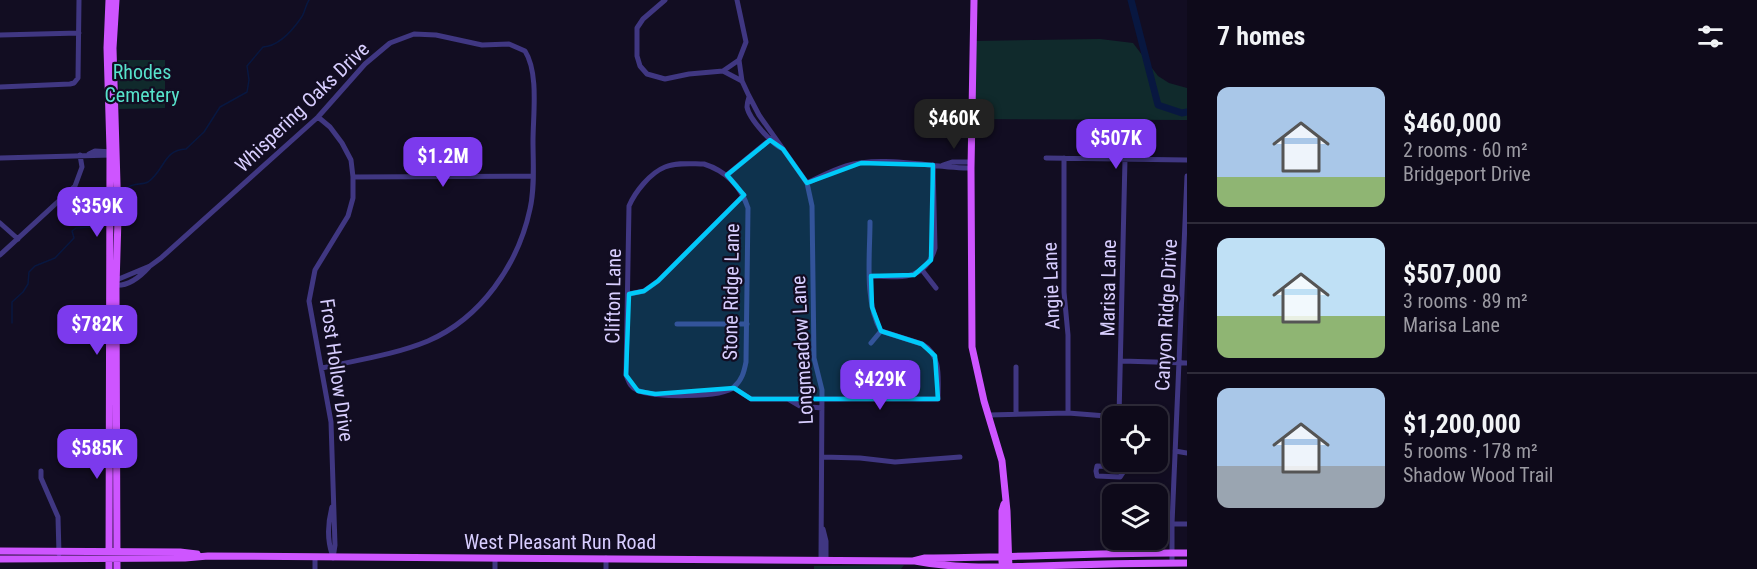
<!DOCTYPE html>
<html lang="en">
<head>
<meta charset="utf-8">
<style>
	:root { --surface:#0e0a1a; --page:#171323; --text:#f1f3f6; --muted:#9b9aa2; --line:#2e2b39; --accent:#7c3aed }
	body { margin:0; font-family:"Roboto Condensed",sans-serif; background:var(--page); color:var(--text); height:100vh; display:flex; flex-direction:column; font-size:22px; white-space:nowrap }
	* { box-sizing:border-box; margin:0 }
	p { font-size:20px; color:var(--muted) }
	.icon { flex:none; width:33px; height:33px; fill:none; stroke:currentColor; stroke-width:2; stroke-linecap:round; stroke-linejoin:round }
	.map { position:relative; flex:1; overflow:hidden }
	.side { display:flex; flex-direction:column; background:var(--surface); width:570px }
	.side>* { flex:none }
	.tools { position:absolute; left:1102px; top:406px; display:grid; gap:12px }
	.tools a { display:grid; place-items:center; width:66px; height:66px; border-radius:12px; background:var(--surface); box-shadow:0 3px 9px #0003,0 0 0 2px var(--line); font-size:30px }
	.price { position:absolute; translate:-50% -51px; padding:0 14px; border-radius:12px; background:var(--accent); color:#fff; font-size:20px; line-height:39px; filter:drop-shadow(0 2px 3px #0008) }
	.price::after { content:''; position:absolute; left:50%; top:36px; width:18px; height:14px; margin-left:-9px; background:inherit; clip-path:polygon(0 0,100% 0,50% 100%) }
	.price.on { background:#222; color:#fff }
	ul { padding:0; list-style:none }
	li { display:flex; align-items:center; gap:18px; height:150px; padding:0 30px }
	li+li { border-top:2px solid var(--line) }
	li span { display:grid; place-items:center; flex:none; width:168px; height:120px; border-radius:12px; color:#555 }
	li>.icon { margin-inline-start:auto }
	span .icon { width:72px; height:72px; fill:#fffc; stroke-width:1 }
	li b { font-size:26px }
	h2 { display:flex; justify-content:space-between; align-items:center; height:72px; padding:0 30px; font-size:26px }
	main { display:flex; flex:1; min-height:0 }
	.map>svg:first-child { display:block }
</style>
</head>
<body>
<main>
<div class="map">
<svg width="1187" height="569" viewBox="0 0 1187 569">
	<rect width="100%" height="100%" fill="#120d22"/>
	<path fill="#102a2c" d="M1100,39L1133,43L1158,76L1169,83L1187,88V120L974,119L976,41Z
		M118,60H165V108L119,109Z
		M904,565L901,569H814V566Z"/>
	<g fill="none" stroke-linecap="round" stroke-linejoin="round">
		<path stroke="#081740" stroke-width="1.5" d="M119,198C122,195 126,189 129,187C134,183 142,185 148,182C165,170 163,150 186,149L204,132L220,107L247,92L249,80L247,66L263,47C279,46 292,31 301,18C305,13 305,6 309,0
			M12,323V302L23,292L28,284L29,272L35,266L55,258L74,238L72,231L76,228L94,227L106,213"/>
		<path stroke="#081740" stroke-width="7" d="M1131,0L1158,105L1182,113L1187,112"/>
		<path stroke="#403782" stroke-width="5" d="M665,0L643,19L637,28V56L640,66L647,74L665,79L689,74L723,71L739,60L746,42L737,0
			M0,35L79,33
			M739,60L742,81L749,96L759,115L807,183L812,206L814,358L822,390L821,560
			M723,71L742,81
			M0,87L70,84L74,83L78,78L79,0
			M749,97C748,100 747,104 747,107C749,119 773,145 783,149
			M318,117L330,127L342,143L351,160L353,177V198L348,216L315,270L309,301L331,422L335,545L333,558
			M89,154L95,151L113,152
			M0,158L112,155
			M1046,158L1187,160
			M1064,158V292L1068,335V413
			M704,164C726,171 741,187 748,208L746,362C744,372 742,380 734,387C723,398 651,398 637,390C630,387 629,382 626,375L629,206C635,192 650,173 665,167C677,162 692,164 704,164Z
			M943,165L952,162H971
			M727,175L772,138
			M353,177L533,176
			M807,183C820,177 833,170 846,166C882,155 933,168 971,168
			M0,223L18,239
			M0,255L75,186L82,167L80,155
			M922,270L936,288
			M871,276C900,277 925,282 935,248L933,165
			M114,281L150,266L161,258L318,117L365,64L390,43L414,34L436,35L482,45L509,44L525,51C539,73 533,115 533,141C533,163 535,187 530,209C518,265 481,318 428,341C394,355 357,360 322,368
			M114,285C127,287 140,277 149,267
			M629,294L644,291L658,281L744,195
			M677,324H747
			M871,343L881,331
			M1122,361L1187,363
			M1016,367V414
			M734,388L751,399H788
			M822,408L800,406L788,399H938C938,379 942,355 922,344L881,331C864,302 870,255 870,222
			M989,415L1068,413L1119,417L1125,159
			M1175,451L1187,453
			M822,457L860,458L895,462L960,457
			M1097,466L1118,467L1124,471L1120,477L1097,476L1096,471Z
			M41,471V478L58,517L59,554
			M1172,524H1187
			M823,529L826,541V560
			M332,554C327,539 328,522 332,507
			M315,558V569
			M495,558V569
			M606,558V569
			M1172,563V524L1187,176"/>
		<path stroke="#ce55ff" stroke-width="7" d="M109,0L107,48L110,150L109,569
			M116,0L113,48L118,218L116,286L117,569
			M974,0L971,168L972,347L984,401L1002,461L1007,511L1009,569
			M0,551L180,552L197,554
			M0,559L185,558L208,556L913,561L925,558C1012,558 1100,552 1187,553
			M915,561C955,569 998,567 1039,566C1089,564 1138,563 1187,563
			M1002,562V511L1004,504"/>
	</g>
	<path fill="#00caf9" fill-opacity="0.2" stroke="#00caf9" stroke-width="4.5" stroke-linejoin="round" d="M770,140L783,149L807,183L861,163L933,165L931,260L914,275L871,276L872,307L881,331L922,344L935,356L938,399H751L734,388L655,394L638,391L626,375L629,294L644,291L658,281L744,195L727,175Z"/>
	<g text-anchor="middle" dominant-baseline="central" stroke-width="4.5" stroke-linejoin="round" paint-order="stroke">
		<g font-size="20" fill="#57e2cb" stroke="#120d22">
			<text x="142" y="72">Rhodes<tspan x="142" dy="23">Cemetery</tspan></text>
		</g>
		<g font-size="20" fill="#d8ceff" stroke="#120d22">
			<text transform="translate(302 107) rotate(-44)">Whispering Oaks Drive</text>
			<text transform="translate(1051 286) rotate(-92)">Angie Lane</text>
			<text transform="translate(1108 288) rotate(-89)">Marisa Lane</text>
			<text transform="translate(731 292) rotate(-89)">Stone Ridge Lane</text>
			<text transform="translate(613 296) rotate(-89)">Clifton Lane</text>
			<text transform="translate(1166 315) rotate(-87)">Canyon Ridge Drive</text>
			<text transform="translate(802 350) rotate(-93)">Longmeadow Lane</text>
			<text transform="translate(337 370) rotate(82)">Frost Hollow Drive</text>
			<text x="560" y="542">West Pleasant Run Road</text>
		</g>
	</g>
</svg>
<div class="tools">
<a><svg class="icon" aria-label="locate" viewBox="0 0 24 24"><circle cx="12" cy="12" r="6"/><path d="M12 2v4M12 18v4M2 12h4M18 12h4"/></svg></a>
<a><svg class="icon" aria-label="layers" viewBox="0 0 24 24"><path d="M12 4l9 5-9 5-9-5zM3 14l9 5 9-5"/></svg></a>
</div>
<b class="price on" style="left:954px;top:150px">$460K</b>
<b class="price" style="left:1116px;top:170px">$507K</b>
<b class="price" style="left:443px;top:188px">$1.2M</b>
<b class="price" style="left:97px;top:238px">$359K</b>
<b class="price" style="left:97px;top:356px">$782K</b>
<b class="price" style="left:880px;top:411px">$429K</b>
<b class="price" style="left:97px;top:480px">$585K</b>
</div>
<section class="side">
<h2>7 homes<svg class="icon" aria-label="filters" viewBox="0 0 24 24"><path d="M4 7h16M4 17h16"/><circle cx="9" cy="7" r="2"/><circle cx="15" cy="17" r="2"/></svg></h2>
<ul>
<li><span style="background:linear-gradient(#a9c7e8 75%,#8fb573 0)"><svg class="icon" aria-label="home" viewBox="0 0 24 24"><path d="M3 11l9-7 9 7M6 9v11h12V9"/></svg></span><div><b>$460,000</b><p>2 rooms · 60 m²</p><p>Bridgeport Drive</p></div></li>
<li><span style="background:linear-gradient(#bfe0f5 65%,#8fb573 0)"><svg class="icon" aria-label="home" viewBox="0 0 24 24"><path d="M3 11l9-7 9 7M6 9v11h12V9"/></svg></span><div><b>$507,000</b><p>3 rooms · 89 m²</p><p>Marisa Lane</p></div></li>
<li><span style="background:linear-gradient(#a9c7e8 65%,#9aa5b1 0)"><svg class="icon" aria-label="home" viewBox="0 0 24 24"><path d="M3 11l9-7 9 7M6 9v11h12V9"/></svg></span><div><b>$1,200,000</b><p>5 rooms · 178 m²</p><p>Shadow Wood Trail</p></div></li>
</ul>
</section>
</main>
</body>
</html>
